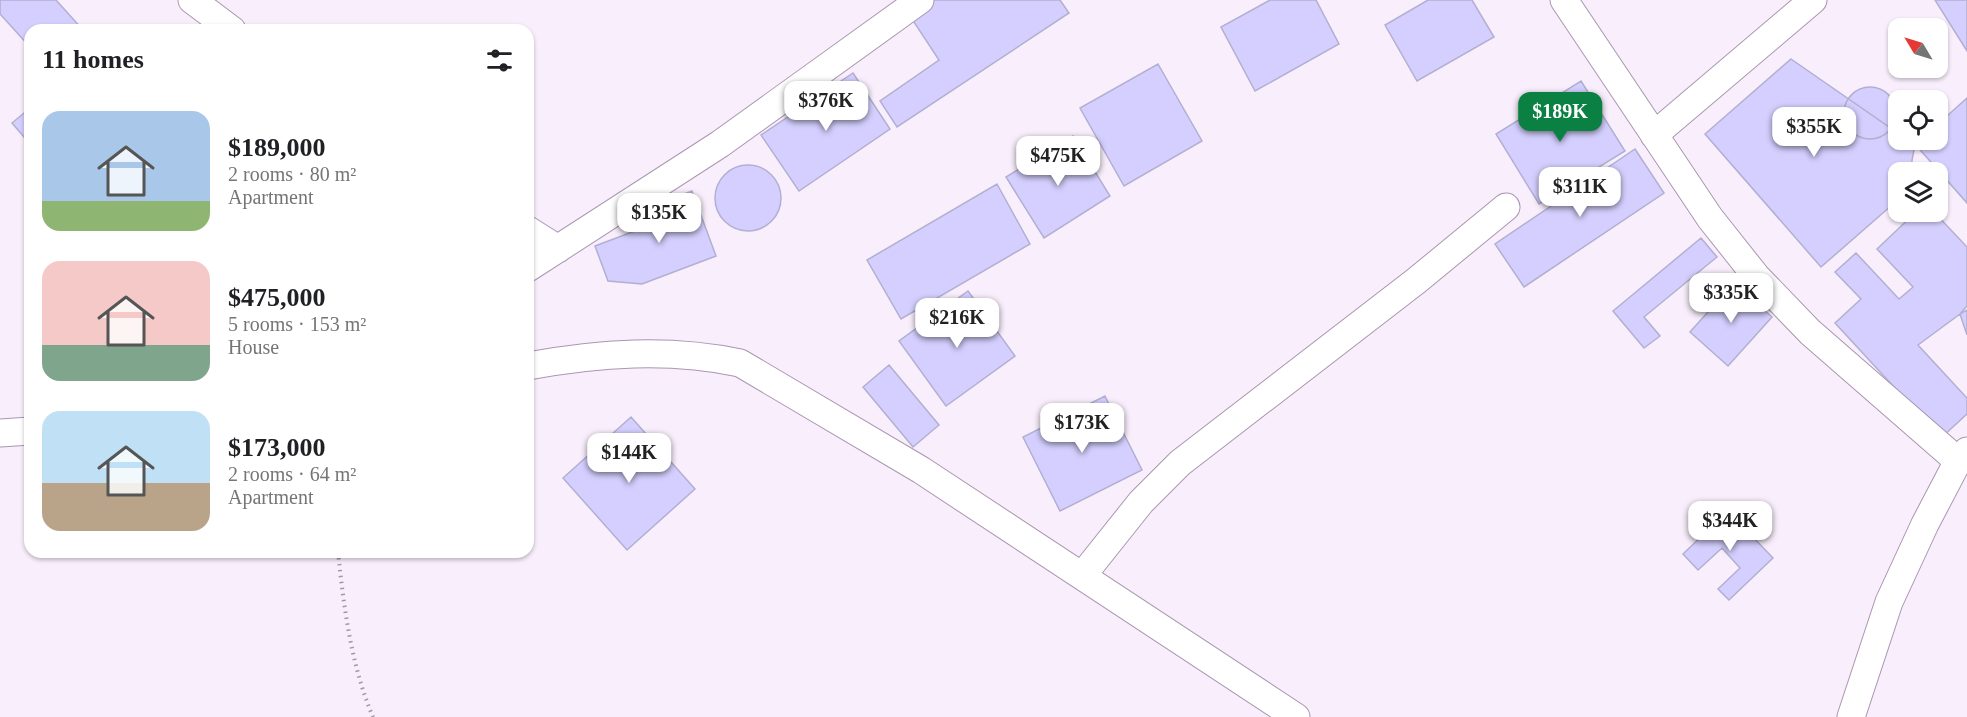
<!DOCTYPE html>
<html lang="en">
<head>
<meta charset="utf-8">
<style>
	:root { --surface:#fff; --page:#f2f2f2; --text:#202124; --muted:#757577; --accent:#0b8043 }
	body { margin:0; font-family:Georgia,serif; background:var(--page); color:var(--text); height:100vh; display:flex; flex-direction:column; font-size:22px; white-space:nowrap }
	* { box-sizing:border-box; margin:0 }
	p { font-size:20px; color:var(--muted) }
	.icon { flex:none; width:33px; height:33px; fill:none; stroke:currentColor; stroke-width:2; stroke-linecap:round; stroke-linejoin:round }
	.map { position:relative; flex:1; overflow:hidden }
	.side { position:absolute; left:24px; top:24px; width:510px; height:534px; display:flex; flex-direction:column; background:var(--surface); border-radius:18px; box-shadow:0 2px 4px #0004 }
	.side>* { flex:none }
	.needle { width:39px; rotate:308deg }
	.controls { position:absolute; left:1888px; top:18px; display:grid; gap:12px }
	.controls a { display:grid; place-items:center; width:60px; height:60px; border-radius:12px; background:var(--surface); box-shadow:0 2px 4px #0004; font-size:30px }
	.price { position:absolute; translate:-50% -51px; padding:0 14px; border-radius:12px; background:#fff; color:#222; font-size:20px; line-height:39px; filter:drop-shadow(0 2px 3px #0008) }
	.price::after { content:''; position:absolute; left:50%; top:36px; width:18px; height:14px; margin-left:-9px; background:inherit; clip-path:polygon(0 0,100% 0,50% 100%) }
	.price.selected { background:var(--accent); color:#fff }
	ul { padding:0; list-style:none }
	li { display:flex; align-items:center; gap:18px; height:150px; padding:0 18px }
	li span { display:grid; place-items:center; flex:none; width:168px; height:120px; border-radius:18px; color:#555 }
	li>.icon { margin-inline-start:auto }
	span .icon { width:72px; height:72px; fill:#fffc; stroke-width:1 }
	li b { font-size:26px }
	h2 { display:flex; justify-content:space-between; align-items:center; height:72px; padding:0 18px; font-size:26px }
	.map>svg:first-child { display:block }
</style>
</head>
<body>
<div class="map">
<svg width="1967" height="717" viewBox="0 0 1967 717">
	<rect width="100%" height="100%" fill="#f9effc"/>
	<path fill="#d4cffe" stroke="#b2afd1" stroke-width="1.5" d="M0,0H56L83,30H30V47L0,14Z
		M933,0H1060L1069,13L897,127L880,101L939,60L910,16Z
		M1270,0H1316L1339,44L1255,91L1221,27Z
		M1428,0H1472L1494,37L1417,81L1385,25Z
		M1935,0H1967V51Z
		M1791,59L1899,134V140H1908L1915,144L1910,172H1899V199L1821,267L1705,134Z
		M1158,64L1202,141L1124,186L1080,108Z
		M853,73L890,129L799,191L761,135Z
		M1581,81L1625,151L1539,204L1496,134Z
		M1844 113a26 26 0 1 1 52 0a26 26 0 1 1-52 0Z
		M1967,98V203L1915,144L1920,140H1938V124Z
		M30,108V144L12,123Z
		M1073,136L1110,196L1044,238L1006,177Z
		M1635,149L1664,193L1524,287L1495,244Z
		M715 198a33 33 0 1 1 66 0a33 33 0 1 1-66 0Z
		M997,184L1030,244L901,319L867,260Z
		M692,191L716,256L642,284L608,281L595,246L648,226L642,210Z
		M1916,212H1934L1967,247V306L1960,314L1918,345L1967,398V414L1941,438L1835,323L1861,299L1835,272L1856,253L1899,299L1913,287L1877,249Z
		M1701,238L1717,257L1644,317L1660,336L1644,348L1613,311Z
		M1734,283L1772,317L1728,366L1690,332Z
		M968,291L1015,356L946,406L899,341Z
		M1967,310V335L1960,314Z
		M889,365L939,425L913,447L863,387Z
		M1105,396L1142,470L1060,511L1023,437Z
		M631,417L695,489L627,550L563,478Z
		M1728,511L1773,558L1729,600L1718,589L1740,568L1722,548L1698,570L1683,554Z"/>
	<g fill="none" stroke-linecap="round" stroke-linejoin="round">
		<g stroke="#ab95b1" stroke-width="29">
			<path id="street" d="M192,0L232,30
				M1564,0L1710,218L1756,276L1810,332L1958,461
				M1654,135L1813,0
				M528,230L558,249
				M528,268L720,144L920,0
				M528,366C599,353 669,348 740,363L921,470L1296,717
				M0,433L30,431
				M1082,576L1141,502L1180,463L1416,281L1506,207
				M1851,717L1889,602L1925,524L1958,461L1967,451"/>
		</g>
		<path stroke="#a198a4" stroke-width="4" stroke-dasharray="1.5 4.5" stroke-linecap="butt" d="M338,552C344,608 351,665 373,717"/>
		<use href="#street" stroke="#fff" stroke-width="27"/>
	</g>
</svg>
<div class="controls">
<a><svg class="needle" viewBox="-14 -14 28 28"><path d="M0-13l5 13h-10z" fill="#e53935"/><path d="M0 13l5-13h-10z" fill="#757577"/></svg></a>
<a><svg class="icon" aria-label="locate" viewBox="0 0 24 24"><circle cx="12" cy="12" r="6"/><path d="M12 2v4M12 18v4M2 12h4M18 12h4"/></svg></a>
<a><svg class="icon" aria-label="layers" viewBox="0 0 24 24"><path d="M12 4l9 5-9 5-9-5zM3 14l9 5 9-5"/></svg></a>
</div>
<b class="price" style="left:826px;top:132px">$376K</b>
<b class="price selected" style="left:1560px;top:143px">$189K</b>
<b class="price" style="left:1814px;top:158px">$355K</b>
<b class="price" style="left:1058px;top:187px">$475K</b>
<b class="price" style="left:1580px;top:218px">$311K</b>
<b class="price" style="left:659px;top:244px">$135K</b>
<b class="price" style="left:1731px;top:324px">$335K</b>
<b class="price" style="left:957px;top:349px">$216K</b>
<b class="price" style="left:1082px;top:454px">$173K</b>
<b class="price" style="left:629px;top:484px">$144K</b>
<b class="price" style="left:1730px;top:552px">$344K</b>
<section class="side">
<h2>11 homes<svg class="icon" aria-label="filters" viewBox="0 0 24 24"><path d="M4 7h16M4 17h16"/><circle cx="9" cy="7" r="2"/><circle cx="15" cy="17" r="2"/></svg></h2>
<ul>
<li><span style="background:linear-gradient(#a9c7e8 75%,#8fb573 0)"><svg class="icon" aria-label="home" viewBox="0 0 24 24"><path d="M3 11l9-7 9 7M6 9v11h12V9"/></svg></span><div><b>$189,000</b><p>2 rooms · 80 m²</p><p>Apartment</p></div></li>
<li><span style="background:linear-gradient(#f6c9c9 70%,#7fa58c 0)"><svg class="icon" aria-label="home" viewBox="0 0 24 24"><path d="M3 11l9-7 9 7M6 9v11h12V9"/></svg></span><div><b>$475,000</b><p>5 rooms · 153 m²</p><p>House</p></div></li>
<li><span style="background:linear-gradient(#bfe0f5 60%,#b9a48a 0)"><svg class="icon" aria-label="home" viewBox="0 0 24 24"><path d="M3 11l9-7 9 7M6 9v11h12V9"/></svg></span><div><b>$173,000</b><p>2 rooms · 64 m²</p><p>Apartment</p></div></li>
</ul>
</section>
</div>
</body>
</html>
